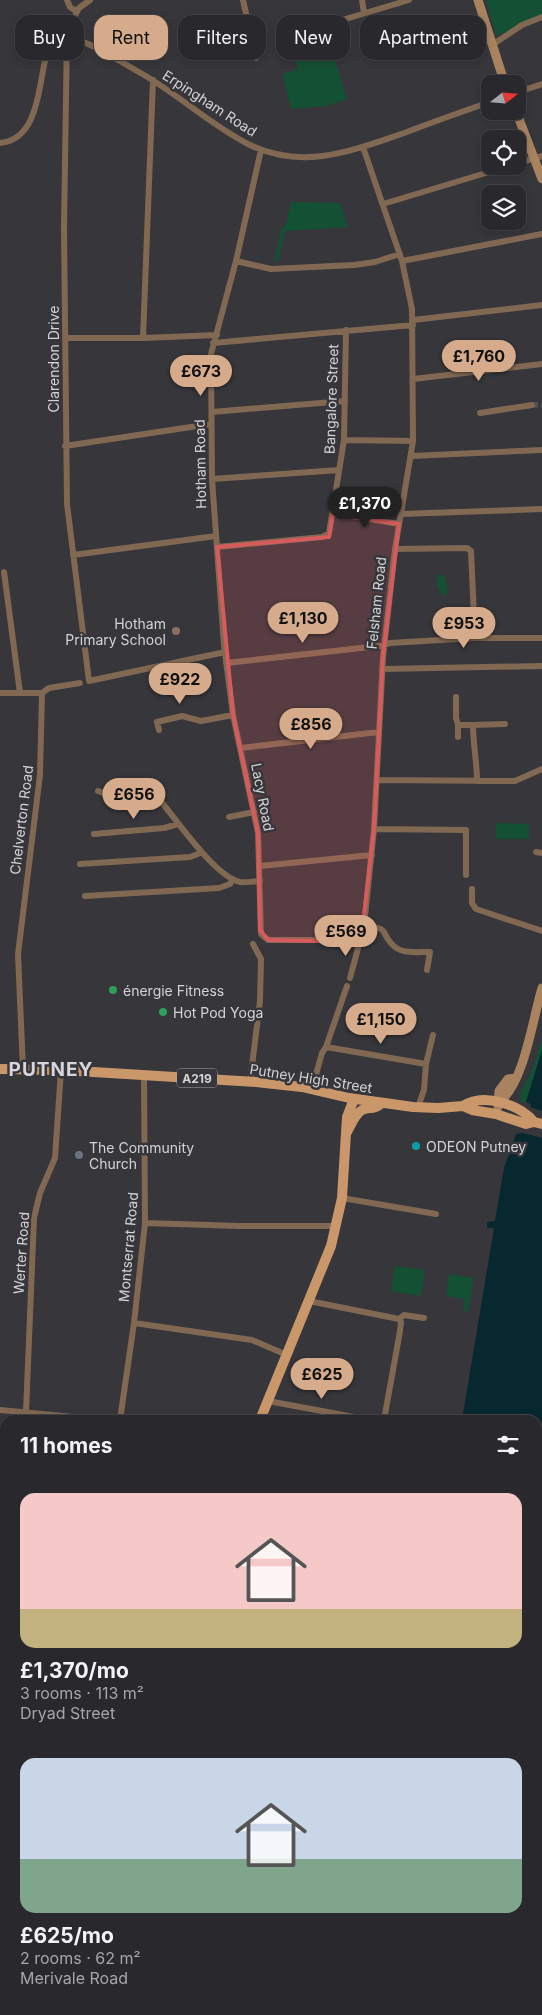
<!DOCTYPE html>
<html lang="en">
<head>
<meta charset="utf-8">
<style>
	:root { --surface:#29282c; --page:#313034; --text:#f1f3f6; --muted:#a5a6a9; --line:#454448; --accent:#d6ab8b }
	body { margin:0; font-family:Inter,sans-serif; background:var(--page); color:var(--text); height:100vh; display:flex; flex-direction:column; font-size:19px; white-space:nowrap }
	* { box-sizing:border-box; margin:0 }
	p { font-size:16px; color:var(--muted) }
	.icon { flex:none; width:28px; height:28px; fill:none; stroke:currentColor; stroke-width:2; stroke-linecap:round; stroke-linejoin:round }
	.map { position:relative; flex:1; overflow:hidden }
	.sheet { position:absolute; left:0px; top:1415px; width:542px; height:600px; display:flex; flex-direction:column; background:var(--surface); border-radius:15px 15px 0 0; box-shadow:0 2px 8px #0003,0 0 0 1px var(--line) }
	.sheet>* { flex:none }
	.guide { position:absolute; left:15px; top:15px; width:512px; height:45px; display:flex; gap:10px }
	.needle { width:32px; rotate:73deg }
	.controls { position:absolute; left:481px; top:75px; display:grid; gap:10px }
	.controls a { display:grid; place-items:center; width:45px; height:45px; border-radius:10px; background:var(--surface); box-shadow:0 2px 8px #0003,0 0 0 1px var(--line); font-size:25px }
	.price { position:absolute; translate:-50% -42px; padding:0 11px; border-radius:18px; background:var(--accent); color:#111; font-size:16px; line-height:32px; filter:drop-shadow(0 1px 2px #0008) }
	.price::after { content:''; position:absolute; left:50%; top:30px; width:15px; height:11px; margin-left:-8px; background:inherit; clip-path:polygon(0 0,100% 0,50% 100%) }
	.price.current { background:#222; color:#fff }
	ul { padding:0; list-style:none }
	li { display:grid; align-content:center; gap:10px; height:265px; padding:0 20px }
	li span { display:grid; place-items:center; height:155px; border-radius:15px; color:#555 }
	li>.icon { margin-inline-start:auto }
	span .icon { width:90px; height:90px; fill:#fffc; stroke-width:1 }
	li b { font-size:21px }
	h2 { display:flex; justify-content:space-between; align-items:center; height:60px; padding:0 20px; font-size:21px }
	.pill { padding:0 18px; border-radius:15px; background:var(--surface); box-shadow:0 2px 8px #0003,0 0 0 1px var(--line); font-size:18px; line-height:45px }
	.pill.current { background:var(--accent); color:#111 }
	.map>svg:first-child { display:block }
</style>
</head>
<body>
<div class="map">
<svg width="542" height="2015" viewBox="0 0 542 2015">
	<rect width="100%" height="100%" fill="#37363b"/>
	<path fill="#145034" d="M486,0H542V14C525,20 512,31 496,36Z
		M325,28L347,99L326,106L291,109L282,74L298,69L289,39Z
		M291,202L340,203L348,227L285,231L278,262H274L281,230L286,224Z
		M437,575H445V582L447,583V595H442L437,586Z
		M451,616H463V626L451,627Z
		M496,823L529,824V839H496Z
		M542,1038V1050L526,1102H521L520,1093L533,1068Z
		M395,1266L425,1270L421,1296L391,1291Z
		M449,1274L474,1278L468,1312L463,1311L465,1299L446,1296Z
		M208,2010H417V2015H208Z"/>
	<path fill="#2d7d56" d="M369,2010H417V2015H369Z"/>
	<path fill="#06282e" d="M542,1050V2015H417V2010H538V1420H462L494,1228H487V1222L495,1221L504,1168L516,1134L522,1133L531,1105L526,1102Z"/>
	<path fill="#37363b" d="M524,1102L529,1103L530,1107L542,1111V1138L519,1132L528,1106L525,1104Z"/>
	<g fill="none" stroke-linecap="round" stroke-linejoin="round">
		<path stroke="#4e4e52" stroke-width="6" stroke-dasharray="6 3" stroke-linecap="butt" d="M532,405H542"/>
		<path stroke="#816853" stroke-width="6" d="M67,0L70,7L76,11
			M90,0L79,8L67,32L64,228L67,504L89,681L225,652
			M243,0L256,58
			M362,0L364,13
			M327,30L339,21L409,0
			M492,45L522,25L542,17
			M518,92L542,84
			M0,143C55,138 31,34 63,36C81,36 126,65 144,75C180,96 211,125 248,144C302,171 352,151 404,133C433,122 461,112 490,102
			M261,150L236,261L211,354L212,479L224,645L233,715L258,833L261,934L268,940H350L361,942
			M518,163L542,156
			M383,204L509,166
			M236,261L271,269L354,265L375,262L400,254
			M402,261L542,234
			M413,320L542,305
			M65,338H143L217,335
			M143,338L153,80
			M213,343L413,325
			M413,379L542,364
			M212,412L345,401
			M480,413L532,405
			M344,440L413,441
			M65,446L211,424
			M411,456L542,450
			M212,479L339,470
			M333,513L399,524
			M401,514L542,509
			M217,547L322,537L329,533L344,440L346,330
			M395,549L467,548L471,551L475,638
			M73,555L216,536
			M4,572L20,693
			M226,663L379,646L390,643L475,638H542
			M382,669L542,666
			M0,693H42L49,688L80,683
			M456,697V718L458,725H473C473,744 477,762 477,781
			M458,725V737
			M473,725L505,724
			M159,730L157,722L182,716L201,721L233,715
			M240,748L379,732
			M377,780L515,781L542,769
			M98,791L111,796
			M118,798L127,802L159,799C176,819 215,877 240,882C246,883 254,881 260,881
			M229,817L254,812
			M374,829L466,830V875
			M94,834L164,828L178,824
			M536,852L542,853
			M80,864L190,857L198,854L201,851
			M260,866L372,855
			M472,889V903L476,909L542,931
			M85,896L219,888L230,884L233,879
			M364,926C393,928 378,933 395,947C403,954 420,952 430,952L427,970
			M350,978L364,926L374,829L383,657L395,549L413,441L412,309L402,261L363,147
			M326,1047L426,1064
			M23,1069L18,954L40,775L42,693
			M250,1082L260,1001L261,959L253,944
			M312,1089L322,1053L326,1047L347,986
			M418,1107L424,1090L426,1064L433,1035
			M342,1198L436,1214
			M145,1223L240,1226H336
			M309,1301L399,1319L404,1315L424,1318
			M134,1323L252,1340L287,1355
			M268,1401L370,1420
			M0,1410L105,1420
			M26,1412L34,1218L40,1193L55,1158L61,1070
			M120,1420L134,1323L145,1223L144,1075
			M384,1420L400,1331L401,1322L399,1319
			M0,1567L5,1568
			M0,1648L5,1647
			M0,1722L5,1732
			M111,2010L112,2015"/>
		<path stroke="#a98360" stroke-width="9" d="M478,0L505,84
			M516,111L542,179
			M499,1102C524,1085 533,1017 542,988
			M498,1107L499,1091L508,1079L516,1078"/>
		<path stroke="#c9976a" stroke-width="10" d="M0,1069L61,1070L256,1082L302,1087L349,1098L413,1107L438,1108L463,1106L472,1110L496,1114L526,1124L534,1122L542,1124
			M463,1106C484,1092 520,1105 534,1122
			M347,1132C351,1125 355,1114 362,1110C371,1106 372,1111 382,1103
			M260,1420L331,1246L342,1198L347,1117L354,1099
			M200,2015V2010"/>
		<path stroke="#98979b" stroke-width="2.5" stroke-dasharray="2.5 5" stroke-linecap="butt" d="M538,1435H542
			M0,1541L5,1540
			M0,1940L5,1954
			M0,1952L5,1966
			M0,1977L5,1990
			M0,2008L3,2015
			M13,2010L15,2015
			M26,2010L28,2015"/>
	</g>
	<path fill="#d55b5c" fill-opacity="0.2" stroke="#d55b5c" stroke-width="4" stroke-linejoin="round" d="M333,513L399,524L383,657L374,829L361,942L268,940L260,930L258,833L233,715L217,547L329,537Z"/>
	<circle fill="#8d6e63" stroke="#37363b" stroke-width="2" cx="176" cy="631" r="5"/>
	<g fill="#2e9e5b" stroke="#37363b" stroke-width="2">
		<circle cx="113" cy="990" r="5"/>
		<circle cx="163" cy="1012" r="5"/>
	</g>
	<circle fill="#0f9aa8" stroke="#37363b" stroke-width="2" cx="416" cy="1146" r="5"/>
	<circle fill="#6b7280" stroke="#37363b" stroke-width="2" cx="79" cy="1155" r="5"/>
	<g text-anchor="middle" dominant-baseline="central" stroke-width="5" stroke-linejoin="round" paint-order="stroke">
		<rect fill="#37363b" stroke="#a4a4a8" stroke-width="1" x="177" y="1068.5" width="40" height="19" rx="4"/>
		<g font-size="12" font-weight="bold" fill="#d3d3d6">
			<text x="197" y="1078">A219</text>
		</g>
		<g font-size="14" fill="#d3d3d6" stroke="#37363b">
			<text transform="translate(210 103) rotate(33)">Erpingham Road</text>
			<text transform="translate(53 359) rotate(-90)">Clarendon Drive</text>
			<text transform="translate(331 399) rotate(-88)">Bangalore Street</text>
			<text transform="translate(200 464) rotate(-91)">Hotham Road</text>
			<text transform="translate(376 603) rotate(-84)">Felsham Road</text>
			<text transform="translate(263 797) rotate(79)">Lacy Road</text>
			<text transform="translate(21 820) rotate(-83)">Chelverton Road</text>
			<text transform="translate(311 1078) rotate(9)">Putney High Street</text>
			<text transform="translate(128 1247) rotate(-85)">Montserrat Road</text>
			<text transform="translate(21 1253) rotate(-86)">Werter Road</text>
		</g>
		<g font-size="14" fill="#d3d3d6" stroke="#37363b" text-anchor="start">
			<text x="166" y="623" text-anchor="end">Hotham<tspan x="166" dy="16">Primary School</tspan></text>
			<text x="123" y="990">énergie Fitness</text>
			<text x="173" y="1012">Hot Pod Yoga</text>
			<text x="426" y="1146">ODEON Putney</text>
			<text x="89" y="1147">The Community<tspan x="89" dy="16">Church</tspan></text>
		</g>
		<g font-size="19" font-weight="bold" letter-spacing="1" fill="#d6d5db" stroke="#37363b">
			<text x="51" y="1069">PUTNEY</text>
		</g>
	</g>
</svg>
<div class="controls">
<a><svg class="needle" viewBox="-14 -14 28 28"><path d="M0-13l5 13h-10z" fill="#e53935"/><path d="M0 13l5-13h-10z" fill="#a5a6a9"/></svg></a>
<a><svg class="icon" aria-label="locate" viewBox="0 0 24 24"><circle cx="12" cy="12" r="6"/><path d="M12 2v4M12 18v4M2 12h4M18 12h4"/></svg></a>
<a><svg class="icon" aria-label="layers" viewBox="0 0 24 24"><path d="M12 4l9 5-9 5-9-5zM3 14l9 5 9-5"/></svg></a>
</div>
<b class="price" style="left:479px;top:382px">£1,760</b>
<b class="price" style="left:201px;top:397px">£673</b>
<b class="price current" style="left:365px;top:529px">£1,370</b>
<b class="price" style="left:303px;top:644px">£1,130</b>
<b class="price" style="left:464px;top:649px">£953</b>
<b class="price" style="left:180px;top:705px">£922</b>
<b class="price" style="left:311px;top:750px">£856</b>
<b class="price" style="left:134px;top:820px">£656</b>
<b class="price" style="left:346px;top:957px">£569</b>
<b class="price" style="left:381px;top:1045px">£1,150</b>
<b class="price" style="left:322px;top:1400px">£625</b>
<div class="guide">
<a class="pill">Buy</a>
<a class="pill current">Rent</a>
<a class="pill">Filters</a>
<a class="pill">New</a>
<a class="pill">Apartment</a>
</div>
<section class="sheet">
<h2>11 homes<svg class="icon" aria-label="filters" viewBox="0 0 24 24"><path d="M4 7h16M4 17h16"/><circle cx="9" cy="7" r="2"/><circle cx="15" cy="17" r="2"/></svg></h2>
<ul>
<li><span style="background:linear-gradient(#f6c9c9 75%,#c2b280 0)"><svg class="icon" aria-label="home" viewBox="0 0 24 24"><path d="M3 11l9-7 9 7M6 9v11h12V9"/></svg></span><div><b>£1,370/mo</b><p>3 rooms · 113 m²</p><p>Dryad Street</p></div></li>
<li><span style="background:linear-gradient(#c9d6e8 65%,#7fa58c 0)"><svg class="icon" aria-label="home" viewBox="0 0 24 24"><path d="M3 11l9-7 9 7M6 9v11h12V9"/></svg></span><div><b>£625/mo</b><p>2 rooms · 62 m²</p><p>Merivale Road</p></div></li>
</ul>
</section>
</div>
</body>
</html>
